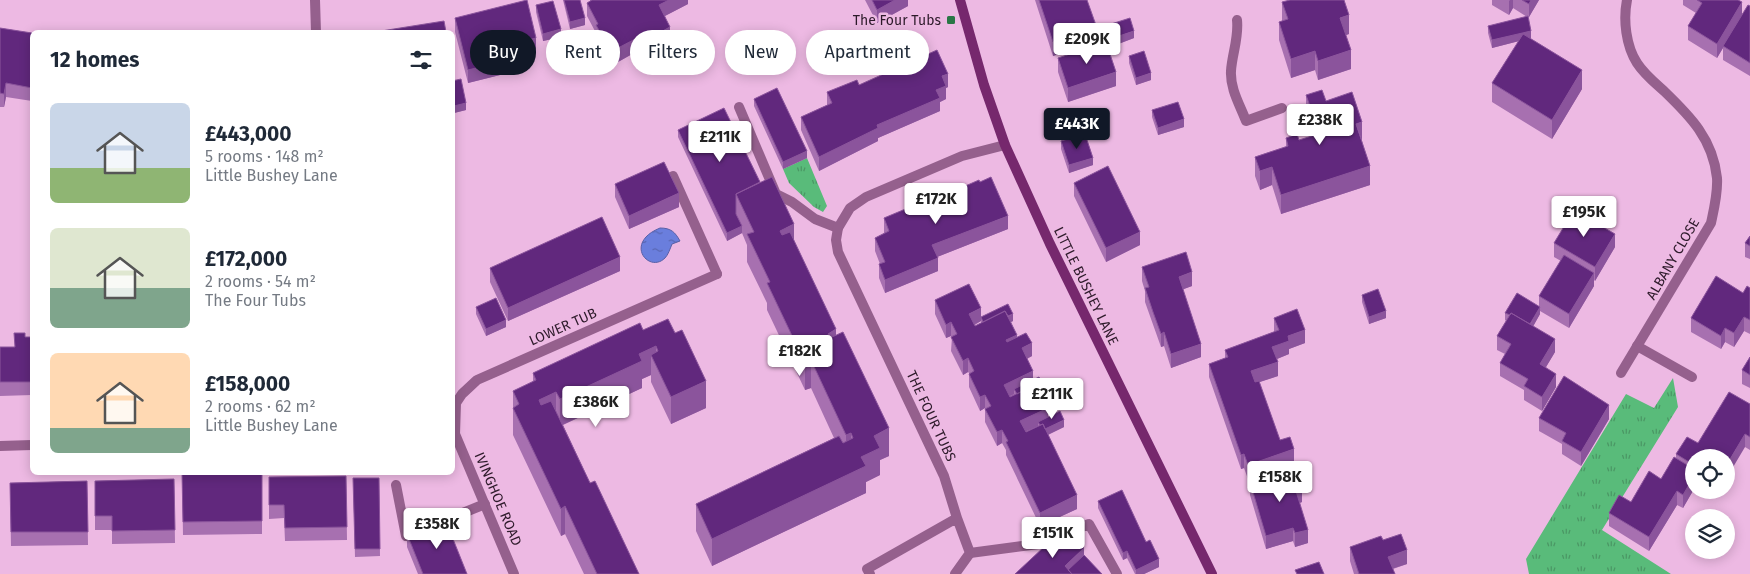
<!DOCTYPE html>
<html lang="en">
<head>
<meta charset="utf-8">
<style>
	:root { --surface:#fff; --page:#f2f2f3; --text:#1f2937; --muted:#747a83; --accent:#111827 }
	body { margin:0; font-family:"Fira Sans",sans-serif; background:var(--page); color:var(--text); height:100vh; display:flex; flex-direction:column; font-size:19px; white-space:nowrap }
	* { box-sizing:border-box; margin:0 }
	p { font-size:16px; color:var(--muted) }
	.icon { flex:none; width:28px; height:28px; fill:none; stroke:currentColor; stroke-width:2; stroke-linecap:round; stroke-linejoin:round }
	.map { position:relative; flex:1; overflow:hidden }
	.drawer { position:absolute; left:30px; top:30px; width:425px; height:445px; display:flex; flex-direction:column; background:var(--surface); border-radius:8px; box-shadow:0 2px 12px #0003 }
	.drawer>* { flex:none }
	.guide { position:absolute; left:470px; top:30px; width:475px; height:45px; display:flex; gap:10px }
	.tools { position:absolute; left:1685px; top:449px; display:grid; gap:10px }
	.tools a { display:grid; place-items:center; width:50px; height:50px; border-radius:50%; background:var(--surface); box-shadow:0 2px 12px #0003; font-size:25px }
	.price { position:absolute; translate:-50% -42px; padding:0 11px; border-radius:5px; background:#fff; color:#222; font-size:16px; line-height:32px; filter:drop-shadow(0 1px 2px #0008) }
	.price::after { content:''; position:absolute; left:50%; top:30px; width:15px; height:11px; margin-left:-8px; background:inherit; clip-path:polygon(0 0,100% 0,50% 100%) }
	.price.selected { background:var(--accent); color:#fff }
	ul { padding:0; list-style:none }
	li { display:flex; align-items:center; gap:15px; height:125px; padding:0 20px }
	li span { display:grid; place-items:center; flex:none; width:140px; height:100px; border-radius:8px; color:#555 }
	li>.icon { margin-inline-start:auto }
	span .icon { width:60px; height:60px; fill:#fffc; stroke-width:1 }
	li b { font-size:21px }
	h2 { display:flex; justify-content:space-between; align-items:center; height:60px; padding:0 20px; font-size:21px }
	.pill { padding:0 18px; border-radius:22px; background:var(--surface); box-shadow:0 2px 12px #0003; font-size:18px; line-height:45px }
	.pill.selected { background:var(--accent); color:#fff }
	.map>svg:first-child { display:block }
</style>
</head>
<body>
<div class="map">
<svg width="1750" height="574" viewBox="0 0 1750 574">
	<defs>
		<pattern id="grass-tufts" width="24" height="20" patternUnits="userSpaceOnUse" patternTransform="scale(1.25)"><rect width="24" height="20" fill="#59bb7a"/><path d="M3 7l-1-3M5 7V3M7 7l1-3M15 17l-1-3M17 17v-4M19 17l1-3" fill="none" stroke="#4a9764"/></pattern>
		<pattern id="water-ripples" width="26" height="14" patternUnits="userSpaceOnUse" patternTransform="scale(1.25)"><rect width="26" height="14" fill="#6a7edd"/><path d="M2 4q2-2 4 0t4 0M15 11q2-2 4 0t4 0" fill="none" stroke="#5866b3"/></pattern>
	</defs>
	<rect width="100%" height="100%" fill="#edb9e3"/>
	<path fill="url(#grass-tufts)" d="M807,158L827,206L823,212L814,207L789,183L783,169Z
		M1673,378L1678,407L1602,530L1671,574H1529L1526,559L1626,394L1654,408Z"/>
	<path fill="url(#water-ripples)" stroke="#5860a7" d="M660,228C671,228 675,232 680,241L672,244C670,249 668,255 665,258C649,274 623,243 660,228Z"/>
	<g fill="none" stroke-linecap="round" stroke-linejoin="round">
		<path stroke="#95608d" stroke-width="10" d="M1237,20C1239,38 1232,54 1231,71C1230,89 1240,105 1246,121L1282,108
			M739,107L776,194L792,202L815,219L838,228
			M673,176L717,274
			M1637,346L1692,377
			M396,485L406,536L419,531
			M433,525L485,504
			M970,553L1038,544L1089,524L1117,574"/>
		<path stroke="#95608d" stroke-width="10" d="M315,0L316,32
			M1621,373L1711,223C1714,209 1718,193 1717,178C1713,139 1690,116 1664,91C1655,83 1644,74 1637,63C1626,46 1623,20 1627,0
			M0,446L32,445
			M514,574L455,434L456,403L462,394L477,380L717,274
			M870,574L867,569L957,518
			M955,574L970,553L957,518L944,476L838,252L836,240L838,228L850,208L866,197L962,156L1005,145"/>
		<path stroke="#76286d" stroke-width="10" d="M960,0L984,85L1005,145L1050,244L1212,574"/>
	</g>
	<path fill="#a770b0" d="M563,0H580L585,25L570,29Z
		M590,0H688V4L665,16L670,40L644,55L641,49L618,62L616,58L609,62L596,38V33L587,16V3L590,1Z
		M865,0H908V6L877,23Z
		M1035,0H1087L1097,41L1053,56Z
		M1492,0H1539L1529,17H1528L1531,38H1530L1582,89L1552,139L1492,102V83L1519,41L1492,48L1488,33V26L1527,17L1513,8L1509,15L1492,5Z
		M1683,0H1738L1742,14L1750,6V76L1723,60V48L1717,58L1688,40V26L1696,13L1683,5Z
		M1282,2L1349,34L1346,35L1351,69L1318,80L1315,70L1291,78L1279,40V22L1282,21Z
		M536,5L561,37L543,41L536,12Z
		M455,18L536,52L503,60L504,74L468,83L455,32Z
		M1108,25L1134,38L1113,46L1108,32Z
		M0,28L32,33V101L6,97L4,107H0Z
		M1129,56L1151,80L1136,85L1129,63Z
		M1058,58L1116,86L1068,102L1058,72Z
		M452,81L466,110L454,113L452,103Z
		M859,85L948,87L946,88V99L940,102V111L878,138V141L819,171L801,130V117L827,105V92Z
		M1306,95L1326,101L1362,141L1370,185L1281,214L1272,185L1260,190L1255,176V157L1286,147V138L1299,140L1310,137L1306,126Z
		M754,99L807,158L783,169L754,106Z
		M1152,110L1184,127L1158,135L1152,117Z
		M678,130L760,182L794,242L889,456L880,460V475L866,482V493L712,566L696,531V504L834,438L811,388L805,390L767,310V303L747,262V245L742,233L727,241L678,137Z
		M1061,141L1093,165L1069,173L1061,149Z
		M1074,183L1140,245L1106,262L1074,196Z
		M615,184L679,207L629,229L615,197Z
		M947,194L1008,229L937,257L938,271L885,293L879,278V264H880L875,251V238L884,233V218Z
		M1750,236V259L1745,257V243Z
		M1554,243L1615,247L1595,281L1594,280V286L1569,328L1540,311V314L1533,326L1555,352L1546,367L1556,387L1542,411L1524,400V390L1500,376V363L1505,354L1497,350V336L1506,321L1505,320V313L1539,306V296L1561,261L1554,257Z
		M1142,267L1192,286L1183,289L1201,357L1171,368L1164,346L1161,347L1145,302V291L1142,281Z
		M490,268L620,271L508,321L490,282Z
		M1750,288V334L1744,331L1734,347L1725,342L1721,349L1691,332V318L1743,293Z
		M1362,295L1386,318L1369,324L1362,302Z
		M935,300L981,321L975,325V326L981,323V317L1013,321L1011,322L1017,337L1032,356L1027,359L1033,380L1044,394L1042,395L1048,417L1064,427L1048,435L1077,509L1040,526L1006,455V450L1002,443L997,446L985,422V408L980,411L969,387V373L968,372L963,375L951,351L952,337L951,336L946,338L935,314Z
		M476,307L506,327L486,336L476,314Z
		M1274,318L1305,343L1289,349V354L1277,359L1278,376L1259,382L1280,440L1294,463L1248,479L1244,468L1241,469L1209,377V364L1225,358V350L1274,332Z
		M643,330L675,333L706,408L671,424L651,382V375L642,379V388L563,425L590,483L639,574H584L565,534L561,536L513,435V391L533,382V373Z
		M25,337H32V395L0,396V347H14Z
		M1750,357V388L1742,384V370Z
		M1750,404V450L1745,447L1694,458V489L1683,508L1677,505L1649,551L1609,526V513L1631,502L1661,479L1676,459V454L1698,443Z
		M1539,418L1609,419L1581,466L1562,454V444L1539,431Z
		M182,472H262V534L183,535Z
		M346,476L347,540L285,541L284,518L269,519V477Z
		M353,478H379L380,556L355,557Z
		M174,479L175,543L112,544V530H95V481Z
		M87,481L88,545L11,546L10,483Z
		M1250,482L1302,502L1300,503L1308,543L1295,547L1293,541L1266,549L1250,495Z
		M1098,501L1146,542L1159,567L1144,574H1135L1127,558L1123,560L1098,508Z
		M407,534L467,574H418L407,547Z
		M1383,540L1407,564L1393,569L1395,574H1354L1350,561V547Z"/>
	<path fill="#8b549c" d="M669,0H688V4L659,19V5Z
		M895,0H908V6L877,23V10Z
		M1510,0H1513V8L1509,15V1Z
		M1531,0H1539L1529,17V4Z
		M1742,2V16L1717,58V44Z
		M1349,15V34L1340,37V18Z
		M585,18V25L570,29V22Z
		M670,27V40L644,55V41Z
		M1097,28V41L1053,56V42Z
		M561,29V37L543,41V34Z
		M1134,31V38L1113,46V38Z
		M1531,31V38L1492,48V40Z
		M641,36V49L618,62V48Z
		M536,38V52L500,61V47Z
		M616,45V58L609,62V48Z
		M1351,50V69L1318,80V61Z
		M1315,51V70L1291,78V59Z
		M504,61V74L468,83V70Z
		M1582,70V89L1552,139V120Z
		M1116,72V86L1068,102V88Z
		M1151,73V80L1136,85V78Z
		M948,74V87L946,88V99L940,102V111L878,138V141L819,171V157L877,125L936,90L942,76Z
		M6,83V97L4,107V94Z
		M466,103V110L454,113V106Z
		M1184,119V127L1158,135V128Z
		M1362,122V141L1356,124Z
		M807,151V158L783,169V162Z
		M1093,158V165L1069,173V165Z
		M1370,166V185L1281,214V195Z
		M1272,167V185L1260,190V171Z
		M679,193V207L629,229V216Z
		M1008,216V229L932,259V245Z
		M794,224V251L780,258V231Z
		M742,226V233L727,241V233Z
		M1140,232V245L1106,262V248Z
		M1615,234V247L1595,281V267Z
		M620,257V271L508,321V308Z
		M938,258V271L885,293V280Z
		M1192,272V286L1179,291V277Z
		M1594,273V286L1569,328V314Z
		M1540,307V314L1529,334V327Z
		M981,308V321L969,327V314Z
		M1386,311V318L1369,324V317Z
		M1013,314V321L986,334V327Z
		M1744,317V331L1734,347V333Z
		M506,320V327L486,336V329Z
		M951,322V336L946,338V325Z
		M1725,328V342L1721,349V336Z
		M836,329V356L828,334Z
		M1305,330V343L1289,349V354L1272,361V347L1288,336Z
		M1164,332V346L1161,347V334Z
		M1017,335V349L1006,354V340Z
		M1555,339V352L1540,377V364Z
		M1032,343V356L1022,361V348Z
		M1201,344V357L1171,368V354Z
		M656,346V364L651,355V375L642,379V388L560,426V399L639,354Z
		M968,358V372L963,375V361Z
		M811,360V388L805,390V363Z
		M1278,362V376L1251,385V371Z
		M1033,371V385L1014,389V394L1004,399V385Z
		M1556,374V387L1542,411V397Z
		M706,381V408L671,424V397Z
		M1044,387V394L1019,406V399Z
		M556,392V419L539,427V400Z
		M985,395V408L980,411V397Z
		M1609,405V419L1581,466V452Z
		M1048,408V421L1038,422V426L1020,434V421Z
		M1064,420V427L1043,437V430Z
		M889,428V456L880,460V475L866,482V493L712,566V539L874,436Z
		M1002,430V443L997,446V432Z
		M851,433V460L846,462V435Z
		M1745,434V447L1726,479V466Z
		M1294,449V463L1248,479V465Z
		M1244,454V468L1241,469V455Z
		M1694,476V489L1683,508V495Z
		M1302,489V502L1296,504V491Z
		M1677,491V505L1649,551V537Z
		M1077,495V509L1040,526V513Z
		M565,506V534L561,536V509Z
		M1293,528V541L1266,549V536Z
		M1308,530V543L1295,547V533Z
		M1084,548V562L1071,574L1065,566Z
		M1407,550V564L1388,570V557Z
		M1127,551V558L1123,560V553Z
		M1159,559V567L1144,574H1136V570Z"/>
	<path fill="#61287d" stroke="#8b549c" d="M527,0L536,38L500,47L504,61L468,70L455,18Z
		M564,0H580L585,18L570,22Z
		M592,0H669L659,5L670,27L644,41L641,36L618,48L616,45L609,48L596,25L598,24L587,3Z
		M872,0H895L877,10Z
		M1039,0H1087L1097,28L1053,42Z
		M1290,0H1344L1349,15L1340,18L1351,50L1318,61L1315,51L1291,59L1279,22L1288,19L1282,2Z
		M1522,0H1531L1529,4Z
		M1697,0H1738L1742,2L1717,44L1688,26L1702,3Z
		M553,1L561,29L543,34L536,5Z
		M1748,5L1750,6V63L1723,46Z
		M1528,16L1531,31L1492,40L1488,26Z
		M1130,18L1134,31L1113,38L1108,25Z
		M444,21L446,32H375Z
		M0,28L32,33V88L6,83L4,94L0,93Z
		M1523,34L1582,70L1552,120L1492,83Z
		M1106,42L1116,72L1068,88L1058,58Z
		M937,50L948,74L942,76L946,86L936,90L940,98L877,125L878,128L819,157L801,117L832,103L827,92L857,80L859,85Z
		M1144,51L1151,73L1136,78L1129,56Z
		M461,79L466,103L454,106L452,96V81Z
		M777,88L807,151L783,162L754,99Z
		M1322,90L1326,101L1352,92L1362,122L1356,124L1370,166L1281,195L1272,167L1260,171L1255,157L1288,146L1286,138L1297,134L1299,140L1315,135L1306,107L1310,106L1306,95Z
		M1178,102L1184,119L1158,128L1152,110Z
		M724,108L760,182L736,194V214L742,226L727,233L678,130Z
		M1085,134L1093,158L1069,165L1061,141Z
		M664,162L679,193L629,216L615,184Z
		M1108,166L1140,232L1106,248L1074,183Z
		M772,177L794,224L780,231L782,235L790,232L836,329L828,334L830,338L843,332L889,428L874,436L880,448L861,457L866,466L712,539L696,504L839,436L843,443L853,438L851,433L846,435L811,360L805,363L767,283L770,282L747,234L754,232L736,194Z
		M991,177L1008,216L932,245L938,258L885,280L879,264L885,262L875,238L889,231L884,218L946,192L947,194L979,180L980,182Z
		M1574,210L1615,234L1595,267L1554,243Z
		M602,217L620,257L508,308L490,268Z
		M1750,236V246L1745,243Z
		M1186,252L1192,272L1179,277L1201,344L1171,354L1164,332L1161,334L1153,312L1145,288L1149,287L1142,267Z
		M1564,255L1594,273L1569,314L1539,296Z
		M1716,276L1743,293L1747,286L1750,288V320L1744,317L1734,333L1725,328L1721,336L1691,318Z
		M969,284L981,308L969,314L975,326L1005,311L1017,335L1006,340L1007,342L1026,333L1032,343L1022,348L1033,371L1004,385L1010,397L1037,384L1048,408L1020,421L1026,432L1043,424L1077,495L1040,513L1006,442L1008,441L1002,430L997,432L985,409L991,406L985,395L980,397L969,374L974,371L968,358L963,361L951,337L957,334L951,322L946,325L935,300Z
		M1378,289L1386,311L1369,317L1362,295Z
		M1517,293L1540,307L1530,324L1511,313L1510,315L1505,313Z
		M496,298L506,320L486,329L476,307Z
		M1008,304L1013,314L1008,316L1005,311L983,322L981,317Z
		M1297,309L1305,330L1288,336L1289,341L1272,347L1278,362L1251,371L1255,382L1259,381L1280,440L1290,437L1294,449L1248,465L1244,454L1241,455L1209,364L1228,357L1225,350L1279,330L1274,318Z
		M1511,313L1555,339L1540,364L1556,374L1542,397L1524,386L1528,379L1500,363L1511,344L1497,336Z
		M668,319L675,333L682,330L706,381L671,397L651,355L658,351L656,346L639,354L642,361L560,399L556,392L539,400L541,405L551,401L590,483L595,481L639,574H597L565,506L561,509L513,408L519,404L513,391L536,380L533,373L640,323L643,330Z
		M14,333H25V337H32V382H0V347H15Z
		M1750,357V375L1742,370Z
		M1564,376L1609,405L1581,452L1562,441L1566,433L1539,418Z
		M1039,377L1044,387L1039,389L1037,384L1017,394L1014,389Z
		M1729,392L1750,404V437L1745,434L1726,466V458H1694V465L1676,454L1687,437L1698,443Z
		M1060,411L1064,420L1045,429L1043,424L1040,425L1038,422Z
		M1674,457L1694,469V476L1683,495L1677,491L1649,537L1609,513L1619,495L1631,502L1649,471L1661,479Z
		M1296,468L1302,489L1296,491L1308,530L1295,533L1293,528L1266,536L1250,482Z
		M182,472H262V521L183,522Z
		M346,476L347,527L285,528L284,505H269V477Z
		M353,478H379L380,549H355Z
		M174,479L175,530L112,531V516H95V481Z
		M87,481L88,532H11L10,483Z
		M1122,490L1146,542L1150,540L1159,559L1136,570L1127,551L1123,553L1098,501Z
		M445,519L467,574H423L407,534Z
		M1401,534L1407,550L1388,557L1395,574H1359L1350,547L1381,536L1383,540Z
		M1063,535L1070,544L1075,539L1084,548L1065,566L1072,574H1015L1045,546L1048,549Z
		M1084,555L1102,574H1072L1068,570Z
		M1319,562L1324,574H1297L1295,570Z"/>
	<rect fill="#297646" stroke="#edb9e3" stroke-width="2" x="946" y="15" width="10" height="10" rx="2.5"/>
	<g text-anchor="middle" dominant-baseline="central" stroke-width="5" stroke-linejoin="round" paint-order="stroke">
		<g font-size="14" fill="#2d1a2a" stroke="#edb9e3" text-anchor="end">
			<text x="941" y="20">The Four Tubs</text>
		</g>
		<g font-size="14" fill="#2d1a2a" stroke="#edb9e3">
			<text transform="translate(1673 259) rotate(-60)">ALBANY CLOSE</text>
			<text transform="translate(1086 286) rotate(64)">LITTLE BUSHEY LANE</text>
			<text transform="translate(563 327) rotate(-24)">LOWER TUB</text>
			<text transform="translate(931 416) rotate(65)">THE FOUR TUBS</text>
			<text transform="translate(498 499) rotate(67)">IVINGHOE ROAD</text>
		</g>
	</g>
</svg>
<div class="tools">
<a><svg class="icon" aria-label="locate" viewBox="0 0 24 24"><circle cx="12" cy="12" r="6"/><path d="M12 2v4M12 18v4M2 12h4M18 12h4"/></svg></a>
<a><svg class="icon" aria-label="layers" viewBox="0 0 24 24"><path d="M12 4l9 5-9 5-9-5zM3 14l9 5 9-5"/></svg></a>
</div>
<b class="price" style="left:1087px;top:65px">£209K</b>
<b class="price" style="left:1320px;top:146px">£238K</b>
<b class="price selected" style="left:1077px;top:150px">£443K</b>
<b class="price" style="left:720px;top:163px">£211K</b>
<b class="price" style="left:936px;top:225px">£172K</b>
<b class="price" style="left:1584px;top:238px">£195K</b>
<b class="price" style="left:800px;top:377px">£182K</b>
<b class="price" style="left:1052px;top:420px">£211K</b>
<b class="price" style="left:596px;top:428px">£386K</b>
<b class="price" style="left:1280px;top:503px">£158K</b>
<b class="price" style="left:437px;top:550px">£358K</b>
<b class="price" style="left:1053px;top:559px">£151K</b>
<div class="guide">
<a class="pill selected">Buy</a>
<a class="pill">Rent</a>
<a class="pill">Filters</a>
<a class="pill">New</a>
<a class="pill">Apartment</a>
</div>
<section class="drawer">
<h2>12 homes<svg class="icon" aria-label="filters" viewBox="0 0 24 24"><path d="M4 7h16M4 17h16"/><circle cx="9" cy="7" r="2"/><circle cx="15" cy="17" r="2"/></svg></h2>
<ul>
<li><span style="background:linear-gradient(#c9d6e8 65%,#8fb573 0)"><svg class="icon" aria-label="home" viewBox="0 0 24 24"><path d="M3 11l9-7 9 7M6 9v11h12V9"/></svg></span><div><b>£443,000</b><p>5 rooms · 148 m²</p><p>Little Bushey Lane</p></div></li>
<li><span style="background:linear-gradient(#dfe7d0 60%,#7fa58c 0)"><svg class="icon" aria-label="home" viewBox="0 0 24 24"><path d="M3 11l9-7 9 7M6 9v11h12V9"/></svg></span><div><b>£172,000</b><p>2 rooms · 54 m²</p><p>The Four Tubs</p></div></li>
<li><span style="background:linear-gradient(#ffd9b3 75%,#7fa58c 0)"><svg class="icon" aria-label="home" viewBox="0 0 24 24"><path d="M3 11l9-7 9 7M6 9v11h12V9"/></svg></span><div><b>£158,000</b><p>2 rooms · 62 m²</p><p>Little Bushey Lane</p></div></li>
</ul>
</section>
</div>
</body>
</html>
